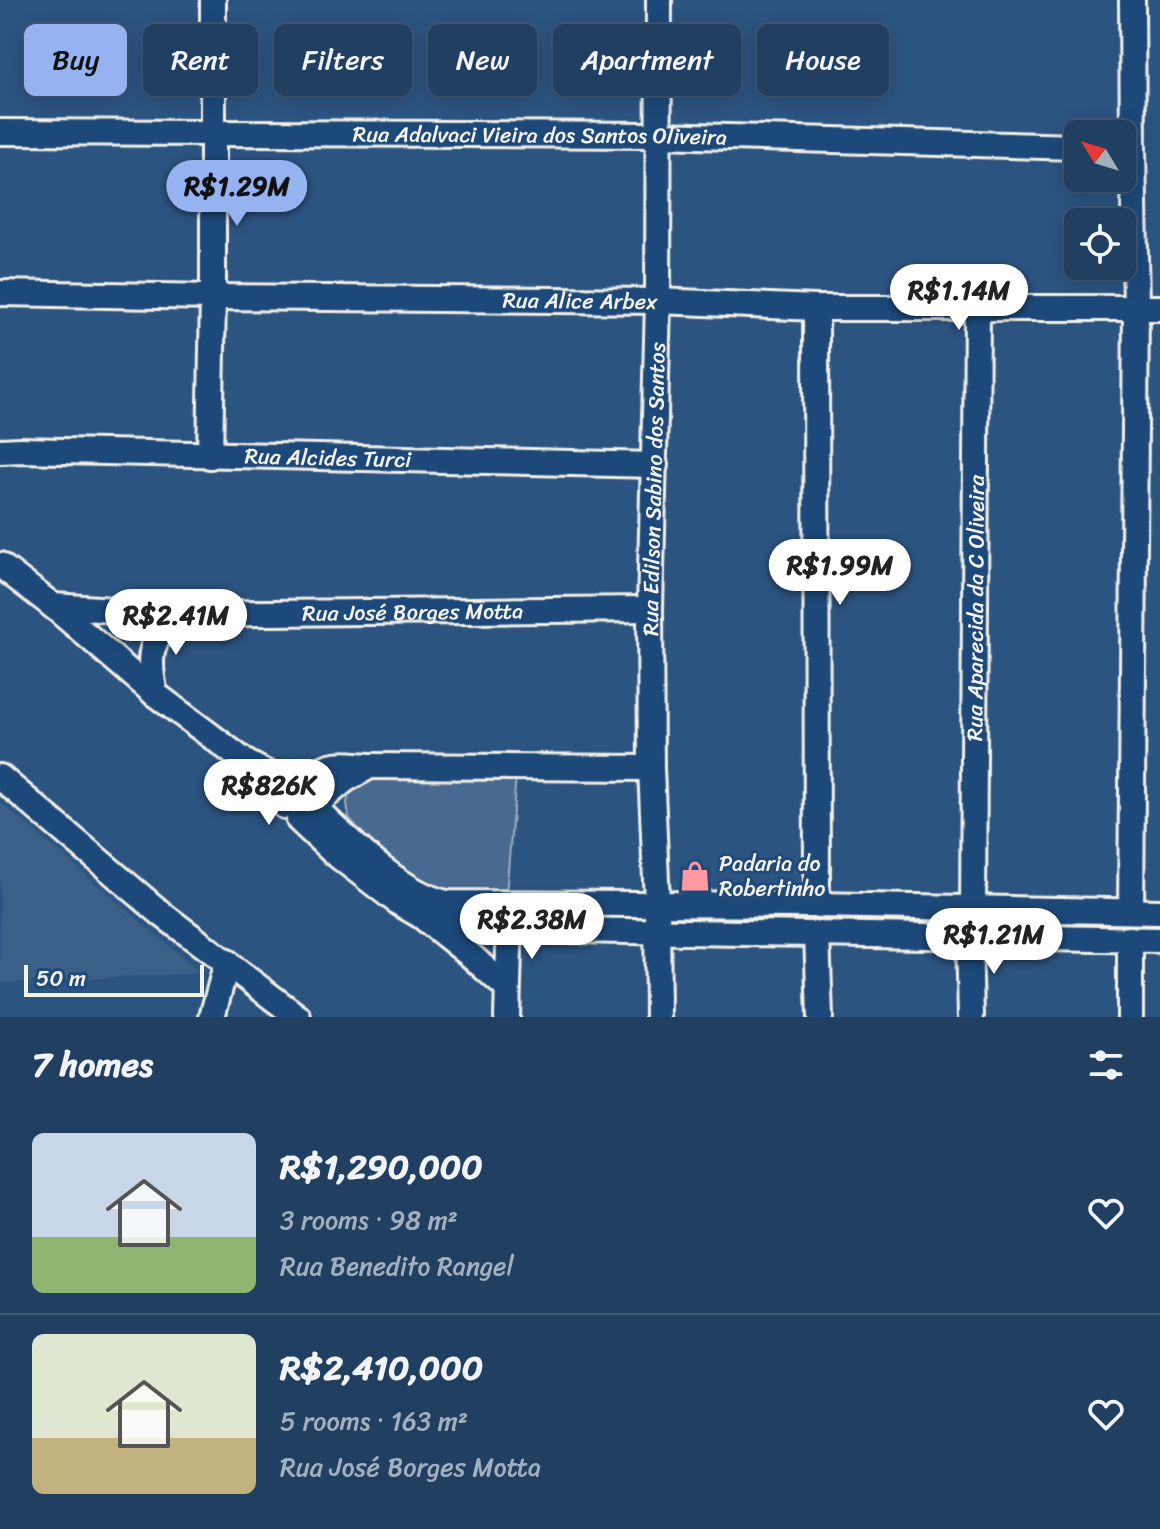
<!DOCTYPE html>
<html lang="en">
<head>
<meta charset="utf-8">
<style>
	:root { --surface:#213f61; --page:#294667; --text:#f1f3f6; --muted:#a2afbd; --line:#3e5876; --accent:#95b2f1 }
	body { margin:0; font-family:Sriracha,sans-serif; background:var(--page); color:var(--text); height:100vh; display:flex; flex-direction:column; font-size:30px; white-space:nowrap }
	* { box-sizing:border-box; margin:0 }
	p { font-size:26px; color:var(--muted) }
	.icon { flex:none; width:44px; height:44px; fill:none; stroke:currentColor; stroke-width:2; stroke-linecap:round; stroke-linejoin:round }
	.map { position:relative; height:1017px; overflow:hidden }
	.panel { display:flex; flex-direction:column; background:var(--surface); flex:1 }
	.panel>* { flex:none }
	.hud { position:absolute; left:24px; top:24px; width:1112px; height:72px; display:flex; gap:16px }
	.needle { width:52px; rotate:308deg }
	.controls { position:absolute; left:1064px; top:120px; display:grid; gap:16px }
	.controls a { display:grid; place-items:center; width:72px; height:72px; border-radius:12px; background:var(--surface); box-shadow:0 4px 20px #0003,0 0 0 2px var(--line); font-size:40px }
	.scale { position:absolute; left:24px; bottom:20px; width:180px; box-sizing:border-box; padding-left:8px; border:4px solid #f4f1e8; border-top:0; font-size:22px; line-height:28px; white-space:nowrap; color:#f4f1e8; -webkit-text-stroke:6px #1f4a7a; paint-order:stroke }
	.price { position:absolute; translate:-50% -68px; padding:0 18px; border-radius:28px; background:#fff; color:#222; font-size:26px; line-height:52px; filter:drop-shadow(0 2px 4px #0008) }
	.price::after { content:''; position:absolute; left:50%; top:48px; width:24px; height:18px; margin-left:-12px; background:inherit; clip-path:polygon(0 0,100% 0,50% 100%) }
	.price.on { background:var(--accent); color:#111 }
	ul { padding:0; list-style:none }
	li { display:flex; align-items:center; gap:24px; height:200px; padding:0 32px }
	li+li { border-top:2px solid var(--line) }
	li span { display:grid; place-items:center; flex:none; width:224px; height:160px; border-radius:12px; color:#555 }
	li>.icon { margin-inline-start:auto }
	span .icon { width:96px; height:96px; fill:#fffc; stroke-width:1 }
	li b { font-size:34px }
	h2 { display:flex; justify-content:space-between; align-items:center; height:96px; padding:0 32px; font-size:34px }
	.tag { padding:0 28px; border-radius:12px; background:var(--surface); box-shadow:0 4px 20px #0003,0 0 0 2px var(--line); font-size:28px; line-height:72px }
	.tag.on { background:var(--accent); color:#111 }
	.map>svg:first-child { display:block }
</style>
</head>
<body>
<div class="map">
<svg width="1160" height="1017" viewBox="0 0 1160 1017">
	<rect width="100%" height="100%" fill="#2c5481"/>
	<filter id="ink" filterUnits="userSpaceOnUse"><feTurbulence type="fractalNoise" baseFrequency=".0125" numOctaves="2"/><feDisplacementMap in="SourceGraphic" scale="16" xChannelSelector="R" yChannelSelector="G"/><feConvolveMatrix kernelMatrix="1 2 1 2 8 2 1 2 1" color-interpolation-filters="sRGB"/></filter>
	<g filter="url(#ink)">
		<path fill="#3b6088" d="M0,802L201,973L0,983Z"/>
		<path fill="#496b90" stroke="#9eaebc" stroke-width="2" d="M375,771L516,775L506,895L436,897L410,877L366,837L349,818L347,803L350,788Z"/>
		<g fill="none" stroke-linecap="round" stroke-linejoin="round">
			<g stroke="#f4f1e8" stroke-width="30">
				<g id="street">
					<path id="s1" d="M0,132L659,135L1078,147"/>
					<path id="s2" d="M0,293L213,297L658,301L816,308H1160"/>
					<path d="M816,308L817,905"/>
					<path id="s3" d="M0,451L20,450L655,465"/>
					<path d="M210,456L213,297V0"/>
					<path d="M0,565L53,606L155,694L247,763L296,789"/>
					<path id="s4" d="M53,606L176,614L650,609"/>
					<path d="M155,694C147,657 149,642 176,614"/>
					<path d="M370,766L651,768"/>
					<path d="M257,774L285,806"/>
					<path d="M0,777L163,915L298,1017"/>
					<path d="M301,788C327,760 334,763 370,766L345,780L316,804"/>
					<path d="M315,808C349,840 401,894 447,903L817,905L1160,912"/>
					<path d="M299,820L333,852L399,903L423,917L510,929L1160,940"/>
					<path id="s5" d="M973,908L977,308"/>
					<path d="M1131,911L1136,307L1133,149L1132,0"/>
					<path d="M425,919L470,955L507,988"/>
					<path d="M817,934L820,1017"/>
					<path d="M969,937L971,1017"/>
					<path d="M212,1017L227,962"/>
					<path d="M507,1017L510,915"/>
					<path id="s6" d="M658,1017L657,903L651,768L650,609L658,301L659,0"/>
					<path d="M1130,1017V939"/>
				</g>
			</g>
			<use href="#street" stroke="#1f4a7a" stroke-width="24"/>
		</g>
	</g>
	<defs>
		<g id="shop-bare" transform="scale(2.4)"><path d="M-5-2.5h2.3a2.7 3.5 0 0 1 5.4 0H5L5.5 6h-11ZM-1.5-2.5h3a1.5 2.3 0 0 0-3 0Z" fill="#ff9aa2" stroke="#1f4a7a" stroke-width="2.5" paint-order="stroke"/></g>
	</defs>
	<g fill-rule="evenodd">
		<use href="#shop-bare" x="695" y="876"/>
	</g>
	<g text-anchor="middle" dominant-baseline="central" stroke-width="6" stroke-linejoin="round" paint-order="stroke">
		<g font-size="22" fill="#f4f1e8" stroke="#1f4a7a">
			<text stroke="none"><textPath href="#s1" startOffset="540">Rua Adalvaci Vieira dos Santos Oliveira</textPath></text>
			<text stroke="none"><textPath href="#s2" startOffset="580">Rua Alice Arbex</textPath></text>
			<text stroke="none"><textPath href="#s3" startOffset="328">Rua Alcides Turci</textPath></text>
			<text stroke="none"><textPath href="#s6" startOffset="528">Rua Edilson Sabino dos Santos</textPath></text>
			<text stroke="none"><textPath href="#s5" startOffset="300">Rua Aparecida da C Oliveira</textPath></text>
			<text stroke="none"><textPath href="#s4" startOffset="360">Rua José Borges Motta</textPath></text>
		</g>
		<g font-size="22" fill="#f4f1e8" stroke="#1f4a7a" text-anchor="start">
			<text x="719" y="863">Padaria do<tspan x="719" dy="25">Robertinho</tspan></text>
		</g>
	</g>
</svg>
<div class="controls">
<a><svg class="needle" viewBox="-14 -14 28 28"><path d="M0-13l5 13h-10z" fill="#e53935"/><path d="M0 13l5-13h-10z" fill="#a2afbd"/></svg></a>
<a><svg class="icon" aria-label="locate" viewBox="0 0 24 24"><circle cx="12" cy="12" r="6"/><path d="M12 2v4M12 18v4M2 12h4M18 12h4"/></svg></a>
</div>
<div class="scale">50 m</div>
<b class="price on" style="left:237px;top:228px">R$1.29M</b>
<b class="price" style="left:959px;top:332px">R$1.14M</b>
<b class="price" style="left:840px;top:607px">R$1.99M</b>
<b class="price" style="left:176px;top:657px">R$2.41M</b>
<b class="price" style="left:269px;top:827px">R$826K</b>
<b class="price" style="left:532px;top:961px">R$2.38M</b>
<b class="price" style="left:994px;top:976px">R$1.21M</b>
<div class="hud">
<a class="tag on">Buy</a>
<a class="tag">Rent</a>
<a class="tag">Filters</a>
<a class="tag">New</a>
<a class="tag">Apartment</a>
<a class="tag">House</a>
</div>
</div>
<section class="panel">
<h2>7 homes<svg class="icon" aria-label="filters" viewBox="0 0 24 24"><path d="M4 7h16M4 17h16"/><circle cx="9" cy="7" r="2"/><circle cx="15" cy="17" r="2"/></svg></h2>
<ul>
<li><span style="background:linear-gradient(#c9d6e8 65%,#8fb573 0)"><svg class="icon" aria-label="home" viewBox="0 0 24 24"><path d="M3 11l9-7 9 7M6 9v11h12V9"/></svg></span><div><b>R$1,290,000</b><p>3 rooms · 98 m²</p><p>Rua Benedito Rangel</p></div><svg class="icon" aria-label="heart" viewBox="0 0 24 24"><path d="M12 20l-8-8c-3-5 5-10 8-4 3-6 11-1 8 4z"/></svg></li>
<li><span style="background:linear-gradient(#dfe7d0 65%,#c2b280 0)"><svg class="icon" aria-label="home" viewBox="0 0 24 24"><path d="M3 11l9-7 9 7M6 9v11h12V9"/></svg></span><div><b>R$2,410,000</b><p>5 rooms · 163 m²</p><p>Rua José Borges Motta</p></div><svg class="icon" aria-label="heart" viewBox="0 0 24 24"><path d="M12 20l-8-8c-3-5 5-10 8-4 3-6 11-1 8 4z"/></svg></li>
</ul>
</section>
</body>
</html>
